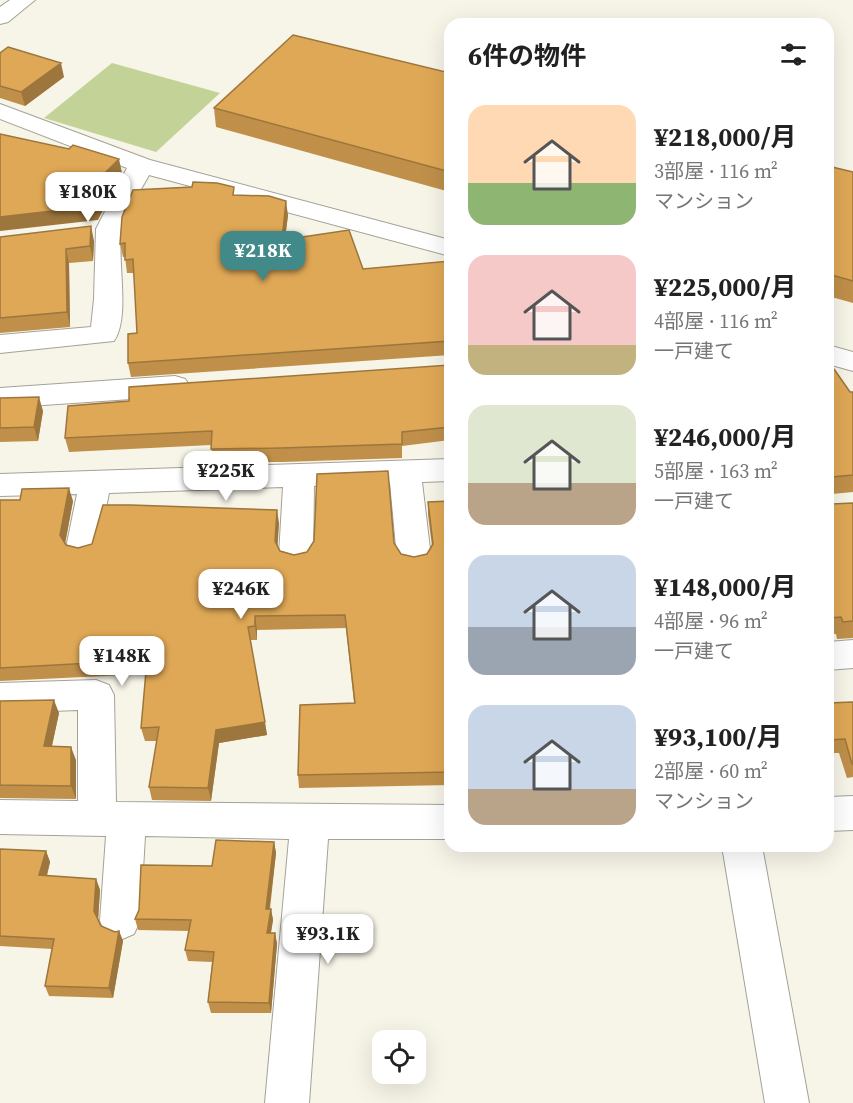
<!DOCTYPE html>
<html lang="ja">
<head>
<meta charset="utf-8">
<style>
	:root { --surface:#fff; --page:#f2f2f2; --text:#222; --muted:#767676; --accent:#428a8a }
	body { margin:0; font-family:"Source Serif 4","Noto Sans JP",serif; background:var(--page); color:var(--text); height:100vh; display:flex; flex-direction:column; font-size:22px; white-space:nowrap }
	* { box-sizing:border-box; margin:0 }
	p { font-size:20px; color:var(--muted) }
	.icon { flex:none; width:33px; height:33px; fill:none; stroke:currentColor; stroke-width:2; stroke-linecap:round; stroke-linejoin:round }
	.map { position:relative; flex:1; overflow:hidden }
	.drawer { position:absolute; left:444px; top:18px; width:390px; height:834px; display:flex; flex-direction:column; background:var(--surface); border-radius:18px; box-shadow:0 6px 24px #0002 }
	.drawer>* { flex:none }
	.controls { position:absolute; left:372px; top:1030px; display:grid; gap:12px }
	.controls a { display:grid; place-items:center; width:54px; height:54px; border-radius:12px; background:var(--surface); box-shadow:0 6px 24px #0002; font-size:30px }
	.price { position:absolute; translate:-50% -51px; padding:0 14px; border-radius:12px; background:#fff; color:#222; font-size:20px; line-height:39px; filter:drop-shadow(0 2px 3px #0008) }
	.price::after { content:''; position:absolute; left:50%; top:36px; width:18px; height:14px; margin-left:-9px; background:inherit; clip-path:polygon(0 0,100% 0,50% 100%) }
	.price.on { background:var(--accent); color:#fff }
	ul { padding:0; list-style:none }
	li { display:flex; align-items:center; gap:18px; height:150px; padding:0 24px }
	li span { display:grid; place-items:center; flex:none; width:168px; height:120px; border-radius:18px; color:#555 }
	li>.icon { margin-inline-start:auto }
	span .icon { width:72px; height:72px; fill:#fffc; stroke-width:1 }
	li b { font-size:26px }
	h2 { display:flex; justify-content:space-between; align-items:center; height:72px; padding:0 24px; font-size:26px }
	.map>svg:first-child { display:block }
</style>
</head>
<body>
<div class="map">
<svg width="853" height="1103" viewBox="0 0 853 1103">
	<rect width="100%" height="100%" fill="#f7f4e8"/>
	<path fill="#c3d398" d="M112,63L220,93L156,152L44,118Z"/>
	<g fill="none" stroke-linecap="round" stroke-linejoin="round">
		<g stroke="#a4a297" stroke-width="2">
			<path id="minor" d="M10,0H35L8,22L0,24V7Z
				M0,104L150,160L450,240V256L149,175C141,190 125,214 122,230C116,260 131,316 114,341L0,353V335L91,327L94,299L96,229L127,168L0,119Z
				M828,345L853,352V371L828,364Z
				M175,376L185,379L190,386L185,393L175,396L0,408V388Z
				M450,459V481L422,482L431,557L426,566L414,569L402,566L397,557L390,483L314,486L313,555L308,564L296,567L284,564L279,555L283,487L109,493L98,548L94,557L82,560L70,557L66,548L77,494L0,496V474Z
				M853,640V668L828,670V642Z
				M96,680L109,685L114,695L116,802L450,805V839H328L309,1103H265L289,839L145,836L140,921L134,934L120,940L106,934L100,921L106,836L0,834V800L78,801V710L0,713V683Z
				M853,796V830L828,831V797Z
				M722,846H762L809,1103H765Z"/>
		</g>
		<use href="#minor" fill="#fff" fill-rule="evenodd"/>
	</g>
	<path fill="#c0904a" d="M0,53L64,77L25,106L0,98Z
		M450,73V192L216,127L214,108Z
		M828,166L853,172V303L828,296Z
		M235,195L288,215L285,239L363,269L450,261V355L131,377L128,363L137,333L134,273H127L125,257H123L120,244Z
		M0,237L94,241L93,261L69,263L70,327L0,333Z
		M450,365V440L402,446V458L283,462H213L211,445L69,452L65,438L129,401Z
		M828,370L850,392H853V492L832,494V504L853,503V638L837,639L836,634H828Z
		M0,398L43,411L38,441L0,442Z
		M0,500L73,501L65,544L66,545L78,548L279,523L277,545L280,551L294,555L394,543L401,554L414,557L427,554L432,546L428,515V502L450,501V785L299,788L298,775L354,703L346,628L257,630V640H250L267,735L219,743L211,801L152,800L149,787L157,741H145L141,728L146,674L0,681Z
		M0,701L59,713L52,746L76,760V799L0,798Z
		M853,702V777L847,778L839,753H828V703Z
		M274,842L276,853L270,909H271L273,920L271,933H275L277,944L271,1013H211L208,1002L212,962L188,961L185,950L189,931L138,930L135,919L212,866Z
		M0,849L46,851L50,862L47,876L96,879L100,890L98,919L101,926L115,932L119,931L123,941L113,998L49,996L45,986L52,949L0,946Z"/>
	<path fill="#9c763c" d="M61,63L64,77L25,106L21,92Z
		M119,159L122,173L103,192L106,204L98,220L0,231V217L87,191Z
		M286,201L288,215L283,254L282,240Z
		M91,226L94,241L93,261L90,246Z
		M66,249L69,263L70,327L67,312Z
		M39,397L43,411L38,441L34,427Z
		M69,488L73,501L64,549L60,535Z
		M277,510L279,523L277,555L275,541Z
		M255,616L257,630V640L255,626Z
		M54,700L59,713L49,759L44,746Z
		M265,722L267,735L219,743L211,801L208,788L216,730Z
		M71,747L76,760V799L71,786Z
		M274,842L276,853L268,920L266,909Z
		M46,851L50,862L44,886L39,875Z
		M96,879L100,890L98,922L94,911Z
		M271,909L273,920L269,943L267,933Z
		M119,931L123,941L113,998L109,988Z
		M275,933L277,944L271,1013L269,1003Z"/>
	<path fill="#dfa856" stroke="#9c763c" stroke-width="1.5" d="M293,35L450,73V172L214,108Z
		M8,47L61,63L21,92L0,86V53Z
		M0,134L69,149L73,145L119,159L87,191L103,190L95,206L0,217Z
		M828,166L853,172V281L828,274Z
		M193,182L217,183L234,187L233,195L269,196L286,201L282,240L349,230L363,269L450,261V341L128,363V334L137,333L133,259L125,260V243L120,244L122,217L133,190L192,187Z
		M91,226L90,246L66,249L67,312L0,318V237Z
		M450,365V427L402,432V444L282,448L211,449L212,431L65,438L68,406L129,401V387Z
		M834,369L850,392H853V475L832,477V504L853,503V621L843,622L841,617L828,618V370Z
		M39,397L34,427L0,428V398Z
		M388,471L394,543L401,554L414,557L427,554L433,544L428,502L450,501V772L298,775L300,705L355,703L345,615L255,616V626L248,627L265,722L216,730L208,788L149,787L159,727L141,728L147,660L0,668V500H20L22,489L69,488L60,535L66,545L78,548L92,544L103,505H131L277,510L275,541L280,551L294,555L307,552L314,541L317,474Z
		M54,700L44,746L71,747V786L0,785V701Z
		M853,702V764H852L845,739L828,740V703Z
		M216,840L274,842L266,909H271L267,933H275L269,1003L208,1002L214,952L185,950L191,920L135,919L139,910L141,865L212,866Z
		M0,849L46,851L39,875L96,879L94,911L101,926L115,932L119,931L109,988L45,986L54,939L0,936Z"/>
</svg>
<div class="controls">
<a><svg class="icon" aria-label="locate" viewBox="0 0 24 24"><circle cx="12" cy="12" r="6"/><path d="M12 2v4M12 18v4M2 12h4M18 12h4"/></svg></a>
</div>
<b class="price" style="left:88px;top:223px">¥180K</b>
<b class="price on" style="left:263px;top:282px">¥218K</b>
<b class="price" style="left:226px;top:502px">¥225K</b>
<b class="price" style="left:241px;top:620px">¥246K</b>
<b class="price" style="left:122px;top:687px">¥148K</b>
<b class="price" style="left:328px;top:965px">¥93.1K</b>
<section class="drawer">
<h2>6件の物件<svg class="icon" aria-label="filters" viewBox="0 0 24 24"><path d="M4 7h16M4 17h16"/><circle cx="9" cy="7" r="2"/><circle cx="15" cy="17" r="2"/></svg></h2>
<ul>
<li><span style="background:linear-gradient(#ffd9b3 65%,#8fb573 0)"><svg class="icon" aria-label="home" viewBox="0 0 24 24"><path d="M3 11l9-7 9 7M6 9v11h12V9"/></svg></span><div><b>¥218,000/月</b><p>3部屋 · 116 m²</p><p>マンション</p></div></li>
<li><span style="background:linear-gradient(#f6c9c9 75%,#c2b280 0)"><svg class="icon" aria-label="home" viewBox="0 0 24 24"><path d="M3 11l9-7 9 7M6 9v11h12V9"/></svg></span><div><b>¥225,000/月</b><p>4部屋 · 116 m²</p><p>一戸建て</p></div></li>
<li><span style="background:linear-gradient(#dfe7d0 65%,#b9a48a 0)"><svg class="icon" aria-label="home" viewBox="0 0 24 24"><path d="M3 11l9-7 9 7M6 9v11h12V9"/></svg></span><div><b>¥246,000/月</b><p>5部屋 · 163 m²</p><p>一戸建て</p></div></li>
<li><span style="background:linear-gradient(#c9d6e8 60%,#9aa5b1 0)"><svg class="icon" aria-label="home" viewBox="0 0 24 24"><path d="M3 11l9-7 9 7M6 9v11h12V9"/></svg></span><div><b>¥148,000/月</b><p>4部屋 · 96 m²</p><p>一戸建て</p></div></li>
<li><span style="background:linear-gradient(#c9d6e8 70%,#b9a48a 0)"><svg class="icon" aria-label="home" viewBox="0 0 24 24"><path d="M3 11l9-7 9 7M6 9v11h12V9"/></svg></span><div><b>¥93,100/月</b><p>2部屋 · 60 m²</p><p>マンション</p></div></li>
</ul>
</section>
</div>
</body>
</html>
